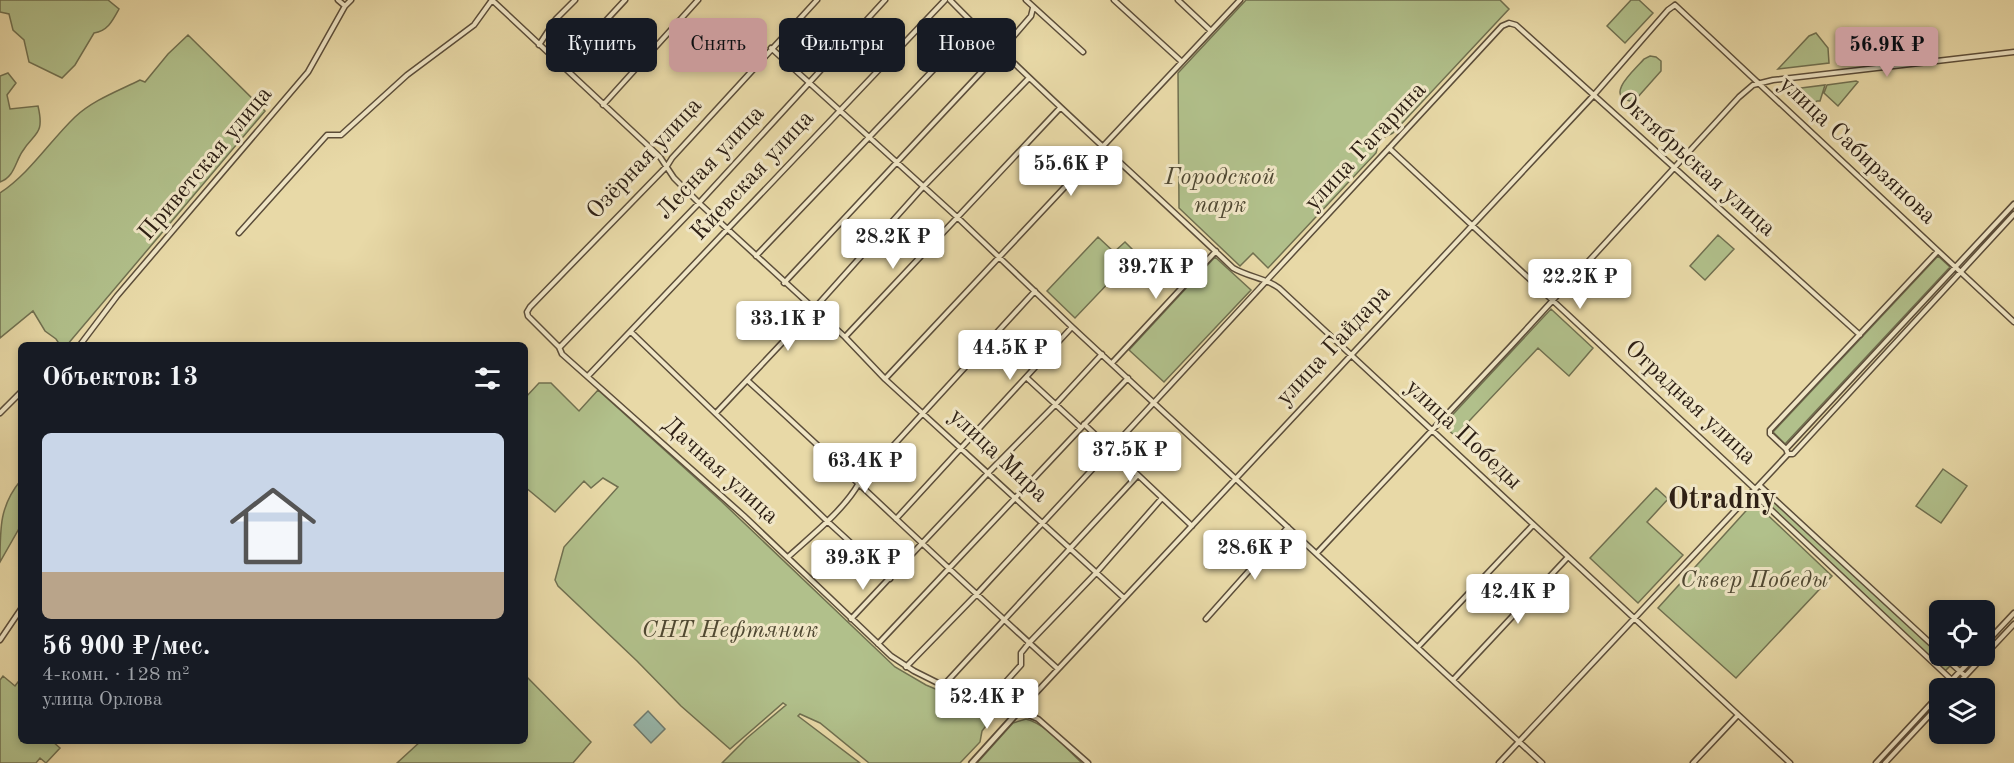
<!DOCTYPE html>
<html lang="ru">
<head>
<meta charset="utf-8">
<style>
	:root { --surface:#171b24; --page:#242831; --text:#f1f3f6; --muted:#9ea1a6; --accent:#c59692 }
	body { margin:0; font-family:"Old Standard TT",serif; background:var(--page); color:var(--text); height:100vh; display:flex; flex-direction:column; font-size:22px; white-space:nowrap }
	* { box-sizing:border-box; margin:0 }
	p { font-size:20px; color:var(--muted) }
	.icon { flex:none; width:33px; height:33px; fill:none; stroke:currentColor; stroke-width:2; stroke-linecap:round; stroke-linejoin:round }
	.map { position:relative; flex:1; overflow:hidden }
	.side { position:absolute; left:18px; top:342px; width:510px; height:402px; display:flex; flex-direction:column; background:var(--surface); border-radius:9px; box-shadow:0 3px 9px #0003 }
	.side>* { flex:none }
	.hud { position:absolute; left:546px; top:18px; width:570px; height:54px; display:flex; gap:12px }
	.buttons { position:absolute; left:1929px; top:600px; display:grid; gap:12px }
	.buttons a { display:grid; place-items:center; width:66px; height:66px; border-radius:9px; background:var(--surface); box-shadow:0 3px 9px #0003; font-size:30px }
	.price { position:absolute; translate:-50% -51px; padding:0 14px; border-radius:6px; background:#fff; color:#222; font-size:20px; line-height:39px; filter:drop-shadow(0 2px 3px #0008) }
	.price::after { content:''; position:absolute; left:50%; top:36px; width:18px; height:14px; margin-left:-9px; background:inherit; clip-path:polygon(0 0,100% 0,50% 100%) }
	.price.on { background:var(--accent); color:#111 }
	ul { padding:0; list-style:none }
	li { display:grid; align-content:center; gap:12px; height:318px; padding:0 24px }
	li span { display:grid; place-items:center; height:186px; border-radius:9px; color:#555 }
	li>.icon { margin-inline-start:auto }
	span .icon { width:108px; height:108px; fill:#fffc; stroke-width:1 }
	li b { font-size:26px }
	h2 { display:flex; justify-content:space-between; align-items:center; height:72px; padding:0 24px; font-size:26px }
	.tag { padding:0 21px; border-radius:9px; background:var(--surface); box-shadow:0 3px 9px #0003; font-size:21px; line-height:54px }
	.tag.on { background:var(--accent); color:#111 }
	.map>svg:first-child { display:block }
</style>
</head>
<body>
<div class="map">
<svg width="2014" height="763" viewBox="0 0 2014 763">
	<rect width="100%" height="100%" fill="#e8d9a7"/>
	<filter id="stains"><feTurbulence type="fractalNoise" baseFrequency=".00333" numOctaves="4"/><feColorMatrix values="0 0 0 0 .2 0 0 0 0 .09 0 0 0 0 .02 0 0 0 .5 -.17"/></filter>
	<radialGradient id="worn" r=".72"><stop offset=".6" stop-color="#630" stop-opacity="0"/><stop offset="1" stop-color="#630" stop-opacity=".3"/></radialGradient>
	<path fill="#b1c08b" stroke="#707050" stroke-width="1.5" d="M0,0H108L119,9C113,20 108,31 94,33L75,65L62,78L29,62L24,40L13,30L9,14L0,12Z
		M1246,0H1500L1509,9L1393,133C1379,140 1380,137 1376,153L1268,268L1253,253L1240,266L1179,208L1178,73Z
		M1631,0H1639L1653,13L1625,43L1607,26Z
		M1816,33L1828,48L1829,63L1778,69L1809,36Z
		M188,35L265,111L67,345H60L56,339L45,331L33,311L0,338V193C30,173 49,142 75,117C93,100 118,91 140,80L145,82L168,54Z
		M1650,56L1656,57L1661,61V71L1636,99L1630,101C1604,95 1636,69 1644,59Z
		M8,73L16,83L7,95L10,109L38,106C45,136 34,132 22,152C15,163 14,177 0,182V76Z
		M1856,81L1858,82L1838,106L1824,93L1827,85Z
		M1825,85L1820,101H1817L1807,110L1785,90Z
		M1718,235L1734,249L1705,280L1690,266Z
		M1098,237L1114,252L1125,242L1133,250L1128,255L1135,262L1118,279L1115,276L1075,318L1047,291Z
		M1938,256L1950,267L1785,444L1773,432Z
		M1215,257L1251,290L1164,382L1129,350Z
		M1551,309L1593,348L1569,376L1538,348L1455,436L1443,425Z
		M539,383H551L579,411L598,390L721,501L895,667L926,685L995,714L982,731L980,742L960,763H869L820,723L800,714L798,716L860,763H722L747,738L786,705L783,703L730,749L681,706L637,661L558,586L555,580L564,547L618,487L603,478L591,488L584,481L555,512L525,487V398Z
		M1943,469L1967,486L1941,523L1916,506Z
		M21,480V525L0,562C0,527 0,505 21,480Z
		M1656,488L1668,499L1647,522L1683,555L1638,603L1590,558Z
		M1765,492L1951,665L1945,671L1760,498Z
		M1754,502L1832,576L1736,678L1658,608Z
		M525,675L591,742L573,763H397L421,741H525Z
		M3,676L15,686L21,678V741H52L60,748L46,763L40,758L36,763H0V680Z
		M1026,719C1048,725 1065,748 1082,763H977L1013,723Z"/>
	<path fill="#98b9ae" stroke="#6e7c71" stroke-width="1.5" d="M648,711L665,729L651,743L634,725Z"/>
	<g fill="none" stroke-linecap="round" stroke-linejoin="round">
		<g stroke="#5c4e3a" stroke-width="7">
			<path id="minor" d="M338,0L345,6
				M492,0L660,157L674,178L699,203L845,337L885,379L1124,598
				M817,0L672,158L667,166L530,307L527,312L528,316L559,347L562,354L744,516L891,656L914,671L974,701L1019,711L1038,719L1088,763
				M950,0C1041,93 1139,178 1233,268C1248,277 1266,278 1279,288L1790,763
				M1026,0L1083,52
				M1114,0L1182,62
				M1178,0L1211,31
				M1675,5L2014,322
				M539,45L556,19L575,0
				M771,48L957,217L1072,327L1542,763
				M563,67L625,0
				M603,105L698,0
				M1389,148L1755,489
				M239,233L327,135H341L407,75L474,25L492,0
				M756,256L975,26
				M784,283L1000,52L1031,16L1033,8
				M631,332L827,521L890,579
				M845,337L1060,108
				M80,345L117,296L308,72L345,6L351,0
				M560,347L699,203L885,0
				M1112,363L1216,251
				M588,376L945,0
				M1027,378L1081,428
				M885,379L1240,0
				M747,380C851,475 953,574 1058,669
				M0,413L21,392
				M716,413L813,310L923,187L1029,78
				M1084,424L1192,526
				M1786,449L1770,434V430L1938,251
				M1788,454L1786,449L2014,204
				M1759,485L1940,652
				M1752,492L1957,685
				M896,519L1072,327
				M1317,553L1511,346L1739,97L1753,85L1773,80L2014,52
				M788,557C811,536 844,510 859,483L1035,291
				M851,619L989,472L1055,405L1102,354
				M1206,619L1288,527
				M0,640L21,609
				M878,644L1128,378
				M1984,645L2014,613
				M1418,647L1533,525
				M1943,656L1965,676
				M906,667L976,595L1502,26L1509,23L1516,25L1860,335
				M1453,680L1568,557
				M943,686L1138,475
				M1944,688L1975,656
				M1954,688L2014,624
				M992,705L994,695L1021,665V653L1029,643L1097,572L1162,498
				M1019,711L1593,96L1668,10L1675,5
				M1499,763L1788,454H1793L2014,214
				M1693,763L1738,715
				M1876,763L1940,694
				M1885,763L1940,704"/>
		</g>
		<g stroke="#5c4e3a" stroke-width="8">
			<path id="tertiary" d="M972,763L1019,711"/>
		</g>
		<use href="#minor" stroke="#f0e6c6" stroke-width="4"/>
		<use href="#tertiary" stroke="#f0e6c6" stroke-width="4.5"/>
	</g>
	<g text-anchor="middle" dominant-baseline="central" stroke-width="6" stroke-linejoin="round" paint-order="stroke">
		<g font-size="24" fill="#2e2015" stroke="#f0e6c6">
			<text transform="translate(1366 147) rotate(-47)">улица Гагарина</text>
			<text transform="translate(1857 151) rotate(43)">улица Сабирзянова</text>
			<text transform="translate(645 159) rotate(-47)">Озёрная улица</text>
			<text transform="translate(711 163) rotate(-47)">Лесная улица</text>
			<text transform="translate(206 164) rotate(-50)">Приветская улица</text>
			<text transform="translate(1696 165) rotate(42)">Октябрьская улица</text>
			<text transform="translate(753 176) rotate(-47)">Киевская улица</text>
			<text transform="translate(1334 346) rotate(-47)">улица Гайдара</text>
			<text transform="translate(1690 403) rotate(43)">Отрадная улица</text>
			<text transform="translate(1463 435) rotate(43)">улица Победы</text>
			<text transform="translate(998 456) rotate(43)">улица Мира</text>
			<text transform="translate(720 471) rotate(42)">Дачная улица</text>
		</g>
		<g font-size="24" font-style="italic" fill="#4f4832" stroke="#f0e6c6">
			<text x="1220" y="178">Городской<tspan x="1220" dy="28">парк</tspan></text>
			<text x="1754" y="581">Сквер Победы</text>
			<text x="730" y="631">СНТ Нефтяник</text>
		</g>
		<g font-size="30" font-weight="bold" fill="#2e2015" stroke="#f0e6c6">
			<text x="1722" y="500">Otradny</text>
		</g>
	</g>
	<rect width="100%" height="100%" filter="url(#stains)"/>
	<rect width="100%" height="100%" fill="url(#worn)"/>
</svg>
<div class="buttons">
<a><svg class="icon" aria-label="locate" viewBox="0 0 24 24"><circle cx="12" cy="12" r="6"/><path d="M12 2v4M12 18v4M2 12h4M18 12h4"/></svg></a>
<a><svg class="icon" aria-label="layers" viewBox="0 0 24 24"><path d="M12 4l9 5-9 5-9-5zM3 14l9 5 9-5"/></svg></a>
</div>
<b class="price on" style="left:1887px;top:78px">56.9K ₽</b>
<b class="price" style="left:1071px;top:197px">55.6K ₽</b>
<b class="price" style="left:893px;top:270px">28.2K ₽</b>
<b class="price" style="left:1156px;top:300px">39.7K ₽</b>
<b class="price" style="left:1580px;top:310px">22.2K ₽</b>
<b class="price" style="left:788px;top:352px">33.1K ₽</b>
<b class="price" style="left:1010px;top:381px">44.5K ₽</b>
<b class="price" style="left:1130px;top:483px">37.5K ₽</b>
<b class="price" style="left:865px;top:494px">63.4K ₽</b>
<b class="price" style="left:1255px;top:581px">28.6K ₽</b>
<b class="price" style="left:863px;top:591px">39.3K ₽</b>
<b class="price" style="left:1518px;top:625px">42.4K ₽</b>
<b class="price" style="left:987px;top:730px">52.4K ₽</b>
<div class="hud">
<a class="tag">Купить</a>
<a class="tag on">Снять</a>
<a class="tag">Фильтры</a>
<a class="tag">Новое</a>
</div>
<section class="side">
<h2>Объектов: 13<svg class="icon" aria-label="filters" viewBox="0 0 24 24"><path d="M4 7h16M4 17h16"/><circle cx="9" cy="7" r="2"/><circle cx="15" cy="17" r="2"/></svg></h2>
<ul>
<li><span style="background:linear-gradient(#c9d6e8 75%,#b9a48a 0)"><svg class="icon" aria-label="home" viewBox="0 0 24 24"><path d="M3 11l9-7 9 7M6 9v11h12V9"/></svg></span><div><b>56 900 ₽/мес.</b><p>4-комн. · 128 m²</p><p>улица Орлова</p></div></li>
</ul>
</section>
</div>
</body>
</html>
